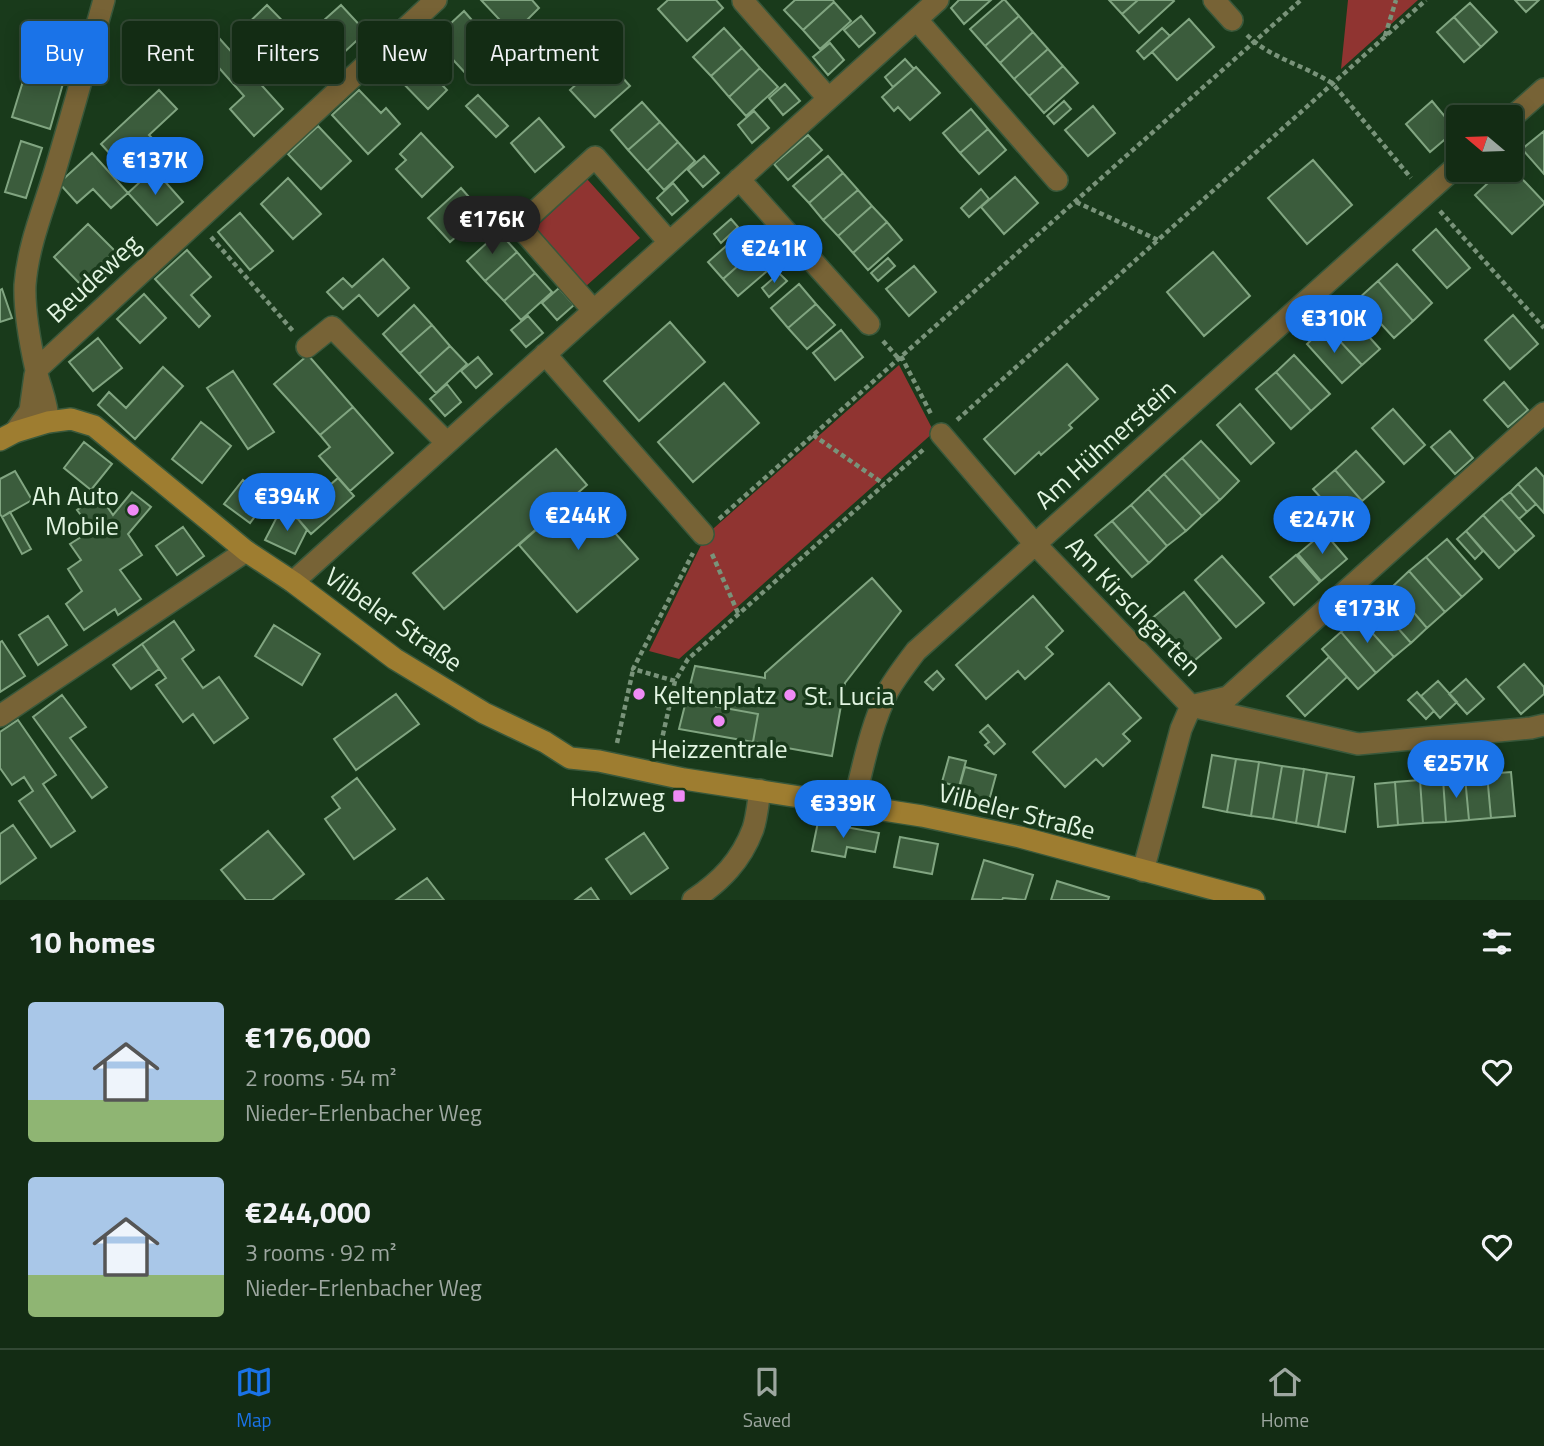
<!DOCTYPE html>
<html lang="en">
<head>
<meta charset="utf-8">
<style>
	:root { --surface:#132c14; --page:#203822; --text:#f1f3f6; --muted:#9da7a0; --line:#324834; --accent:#1a73e8 }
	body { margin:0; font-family:"Titillium Web",sans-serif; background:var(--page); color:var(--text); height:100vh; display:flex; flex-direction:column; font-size:26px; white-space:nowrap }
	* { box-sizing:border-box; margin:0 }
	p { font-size:23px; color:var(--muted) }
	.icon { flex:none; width:38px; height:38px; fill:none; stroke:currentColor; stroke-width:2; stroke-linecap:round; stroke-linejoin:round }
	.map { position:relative; height:900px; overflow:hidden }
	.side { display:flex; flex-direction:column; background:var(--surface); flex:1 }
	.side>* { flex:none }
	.banner { position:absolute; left:21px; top:21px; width:700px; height:63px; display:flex; gap:14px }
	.needle { width:46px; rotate:289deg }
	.buttons { position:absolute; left:1446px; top:105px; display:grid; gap:14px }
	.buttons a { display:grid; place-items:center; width:77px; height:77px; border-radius:7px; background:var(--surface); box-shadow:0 4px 18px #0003,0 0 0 2px var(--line); font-size:35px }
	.price { position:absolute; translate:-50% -60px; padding:0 16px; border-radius:24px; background:var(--accent); color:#fff; font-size:23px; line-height:46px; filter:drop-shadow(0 2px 4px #0008) }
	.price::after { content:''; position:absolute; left:50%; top:42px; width:21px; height:16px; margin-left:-10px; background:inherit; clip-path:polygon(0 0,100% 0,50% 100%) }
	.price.selected { background:#222; color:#fff }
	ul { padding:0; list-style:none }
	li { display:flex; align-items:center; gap:21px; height:175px; padding:0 28px }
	li span { display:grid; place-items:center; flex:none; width:196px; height:140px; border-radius:7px; color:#555 }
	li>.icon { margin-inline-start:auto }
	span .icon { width:84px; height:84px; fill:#fffc; stroke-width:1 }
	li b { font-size:30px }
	h2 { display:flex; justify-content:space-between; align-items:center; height:84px; padding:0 28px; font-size:30px }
	.tag { padding:0 24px; border-radius:7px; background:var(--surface); box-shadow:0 4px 18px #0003,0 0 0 2px var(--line); font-size:24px; line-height:63px }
	.tag.selected { background:var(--accent); color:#fff }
	.menu { display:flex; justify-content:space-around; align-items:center; height:98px; border-top:2px solid var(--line); background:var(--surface); font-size:19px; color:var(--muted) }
	.menu a { display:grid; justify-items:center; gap:4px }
	.menu .selected { color:var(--accent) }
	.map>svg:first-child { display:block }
</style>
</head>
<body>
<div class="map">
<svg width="1544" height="900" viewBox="0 0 1544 900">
	<rect width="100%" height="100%" fill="#193a1b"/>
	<path fill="#903431" d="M1348,0H1418L1341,69Z
		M587,179L640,238L585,287L535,228Z
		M899,365L934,432L679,659L649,651L706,535Z"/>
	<path fill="#3b5c3c" stroke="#81a581" stroke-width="2" d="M481,0H532L539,8L513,34Z
		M668,0H716L723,8L687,41L658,9Z
		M795,0H833L834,2L803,30L784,10Z
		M959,0H991L964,24L951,8Z
		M1003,0H1005L1019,16L985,46L970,29Z
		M1109,0H1138L1122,14Z
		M1138,0H1173L1174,1L1139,33L1122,14Z
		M1515,0H1539L1526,12Z
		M834,2L851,21L820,49L803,30Z
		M1470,3L1497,32L1481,47L1454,17Z
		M267,5L301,40L265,74L232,39Z
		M341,5L366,32L339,57L314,29Z
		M464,11L497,49L468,76L434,39Z
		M861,16L875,33L859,47L844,30Z
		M1019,16L1033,32L1000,63L985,46Z
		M1454,17L1481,47L1464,62L1437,32Z
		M1189,19L1214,47L1177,80L1152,52Z
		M724,28L742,48L711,76L693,57Z
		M1162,28L1170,36L1144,59L1137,51Z
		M1033,32L1048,49L1014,79L1000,63Z
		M219,38L283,109L254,136L230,109L244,96L204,51Z
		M830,43L844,60L828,75L813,57Z
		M742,48L760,68L729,97L711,76Z
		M1048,49L1063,66L1029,96L1014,79Z
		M416,58L447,90L428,109L397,77Z
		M605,58L630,86L595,117L570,90Z
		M905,59L914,69L893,87L885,77Z
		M1063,66L1078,83L1044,113L1029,96Z
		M916,67L940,93L910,120L898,107L894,111L882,97Z
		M27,68L64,80L50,129L12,117Z
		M760,68L778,87L746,116L729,97Z
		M785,84L800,101L783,115L769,98Z
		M159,90L177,109L149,135L164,150L133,179L101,144Z
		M359,90L381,113L386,108L400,124L368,154L332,115Z
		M478,95L508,126L496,137L466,106Z
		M1064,101L1071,109L1054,124L1047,116Z
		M1432,101L1456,130L1430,152L1406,124Z
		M642,102L660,122L628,150L611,130Z
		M1093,106L1115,133L1088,156L1065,130Z
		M971,109L988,129L960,153L943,133Z
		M754,111L769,128L752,143L738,125Z
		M539,118L564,147L535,172L511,143Z
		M660,122L678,142L647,171L628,150Z
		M318,126L351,161L321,189L288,154Z
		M988,129L1006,150L979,174L960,153Z
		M1544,131V174L1522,149Z
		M421,133L453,167L422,197L396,169L406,160L400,154Z
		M808,135L822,150L788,180L774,164Z
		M21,141L42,148L26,198L5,192Z
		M678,142L695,161L664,190L647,171Z
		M92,153L128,193L111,208L93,189L77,203L59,183Z
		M704,156L719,173L703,187L688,170Z
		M828,156L843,173L809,203L793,186Z
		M1313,160L1352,205L1307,244L1268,198Z
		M1510,166L1544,202V204L1512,234L1475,195L1502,170H1510Z
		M154,169L183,202L157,225L128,193Z
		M843,173L858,190L823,220L809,203Z
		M1015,177L1038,203L1004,234L981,207Z
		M288,178L321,214L293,239L261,204Z
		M673,183L688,201L672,215L657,198Z
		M461,188L483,213L450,242L428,218Z
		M981,189L989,199L969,217L961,208Z
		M858,190L872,206L838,236L823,220Z
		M872,206L887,222L853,253L838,236Z
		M240,213L273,251L250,270L218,232Z
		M731,219L738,227L721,243L714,234Z
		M887,222L902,240L868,270L853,253Z
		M88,224L115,251L81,285L54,257Z
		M1436,229L1470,268L1447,288L1413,250Z
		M499,232L517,252L485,281L467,261Z
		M742,232L757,249L723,279L708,262Z
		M757,249L773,266L738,296L723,279Z
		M187,250L211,277L191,295L210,316L199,327L155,279Z
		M517,252L535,273L504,301L485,281Z
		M1213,252L1250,296L1204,336L1167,292Z
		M888,258L895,266L878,281L871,273Z
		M383,259L409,288L378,316L359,295L343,309L327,292L343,278L352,287Z
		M1397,264L1432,303L1413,321L1378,281Z
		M914,266L936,292L909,316L886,289Z
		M535,273L552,292L521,320L504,301Z
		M779,273L787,281L769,297L762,288Z
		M1378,281L1413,321L1394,338L1358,299Z
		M799,284L816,304L788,328L771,308Z
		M559,288L574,305L557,320L542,303Z
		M2,289L12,318L0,322V290Z
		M144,294L166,318L140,343L117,319Z
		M816,304L835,325L807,349L788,328Z
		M414,305L432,325L400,353L383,334Z
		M1345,310L1380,349L1362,365L1326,326Z
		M1513,315L1538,344L1510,369L1485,340Z
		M528,316L543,333L526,347L511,330Z
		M670,322L705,362L639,421L604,381Z
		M432,325L450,346L419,374L400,353Z
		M1326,326L1362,365L1342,383L1307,344Z
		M841,330L863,357L835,380L813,353Z
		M98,338L122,368L93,391L69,362Z
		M450,346L467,364L436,393L419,374Z
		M308,355L353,407L320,435L274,384Z
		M1294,355L1330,394L1311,411L1276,372Z
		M478,357L492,374L476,388L461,371Z
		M1067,364L1098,399L1069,425L1072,428L1041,455L1039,452L1015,474L984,439Z
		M163,367L183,386L135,439L98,405L109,392L126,408Z
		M233,371L274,432L248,449L207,388Z
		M1276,372L1311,411L1291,429L1256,389Z
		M1504,382L1528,410L1508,427L1484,400Z
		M724,383L759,423L693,482L658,442Z
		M447,384L461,402L445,416L430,399Z
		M1240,404L1274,443L1251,464L1217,425Z
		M353,407L393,453L350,491L319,456L330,447L320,435Z
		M1393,409L1425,445L1404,464L1372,428Z
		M201,422L231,446L202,483L172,459Z
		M1450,431L1473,458L1455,474L1431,447Z
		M1201,441L1239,481L1220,500L1182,458Z
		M84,442L112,464L91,490L64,468Z
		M556,449L587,485L444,609L413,573Z
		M1356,451L1384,482L1362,501L1335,470Z
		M1182,458L1220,500L1202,516L1164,474Z
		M1536,468L1544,477V513L1518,484Z
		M1335,470L1362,501L1341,520L1313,489Z
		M15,471L32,500L2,517L0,514V479Z
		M1164,474L1202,516L1186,531L1148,489Z
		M312,478L323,491L338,478L354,496L311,534L298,519L309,510L295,493Z
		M243,480L268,499L250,523L224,504Z
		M1518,484L1536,504L1527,512L1510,492Z
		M1148,489L1186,531L1167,546L1131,505Z
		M132,492L151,507L128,534L142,555L120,570L141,599L118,615L115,609L84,630L66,604L82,591L68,569L81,560L70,544L92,530L77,510L99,495L113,515Z
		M579,492L638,559L577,612L519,545Z
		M1510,492L1527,512L1519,519L1501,499Z
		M1501,499L1534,536L1516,552L1483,515Z
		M1131,505L1167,546L1149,563L1112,521Z
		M280,511L298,519L307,530L295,554L265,540Z
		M10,512L31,549L22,554L2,517Z
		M1483,515L1516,552L1499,568L1466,531Z
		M1112,521L1149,563L1132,577L1095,535Z
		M183,527L204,556L177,575L156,546Z
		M1466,531L1483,551L1475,559L1457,539Z
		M1324,532L1347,559L1321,581L1298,554Z
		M1447,539L1482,579L1462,597L1426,557Z
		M1296,555L1320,582L1294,605L1270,577Z
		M1222,556L1264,603L1236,627L1195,580Z
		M1426,557L1462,597L1445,612L1409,571Z
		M1409,571L1445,612L1427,628L1392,587Z
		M872,578L901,611L845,683L832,756L753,742L758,714L686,701L695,666L765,678V673Z
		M1392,587L1427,628L1411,643L1375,602Z
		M1184,592L1221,638L1188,666L1150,620Z
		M1033,596L1063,631L1046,647L1053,654L1025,679L1018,671L986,699L956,665Z
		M1375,602L1411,643L1394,657L1358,617Z
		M48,616L67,645L38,665L19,635Z
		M1358,617L1394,657L1376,673L1341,632Z
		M174,621L194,650L182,659L203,688L219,677L248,718L214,743L193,714L183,722L156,685L166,678L142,644Z
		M274,625L320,654L302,685L255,656Z
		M1341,632L1376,673L1358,689L1322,649Z
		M2,641L25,676L0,692V642Z
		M142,644L159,669L131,689L113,665Z
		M1329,657L1347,677L1305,716L1287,696Z
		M1524,664L1544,687V694L1521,714L1498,687Z
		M937,671L944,679L933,690L925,682Z
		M1466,679L1484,699L1467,714L1449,694Z
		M1438,681L1457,702L1440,718L1421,696Z
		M1109,683L1141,718L1123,734L1130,741L1103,766L1096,759L1065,787L1033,752Z
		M1417,692L1434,711L1426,719L1408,700Z
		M396,694L419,724L356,770L334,739Z
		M62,695L86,727L70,738L107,787L92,798L33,717Z
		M686,701L758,714L753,742L679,729Z
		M18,720L56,775L43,784L75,831L51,847L19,801L33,791L24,777L12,785L0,768V732Z
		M988,725L1005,744L994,754L985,745L989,742L980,732Z
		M1212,755L1236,759L1227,812L1203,807Z
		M949,757L966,761L959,787L942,782Z
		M1236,759L1259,762L1251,816L1227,812Z
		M1259,762L1282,766L1273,819L1251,816Z
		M1282,766L1304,769L1296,823L1273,819Z
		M965,767L996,775L987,808L956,799Z
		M1304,769L1327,773L1318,827L1296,823Z
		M1511,772L1515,816L1491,818L1487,774Z
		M1327,773L1354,777L1345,832L1318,827Z
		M1487,774L1491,818L1469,820L1465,777Z
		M1465,777L1469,820L1446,822L1443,779Z
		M357,778L395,829L354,859L325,819L340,808L332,797Z
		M1443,779L1446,822L1423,823L1420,780Z
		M1420,780L1423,823L1398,825L1395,782Z
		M1395,782L1398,825L1378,827L1375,784Z
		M818,822L879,833L875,852L847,847L845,857L812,851Z
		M13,825L36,858L0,884V834Z
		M268,831L304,874L272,900H246L221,870Z
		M644,833L668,868L631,894L606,859Z
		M900,837L938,844L932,874L894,867Z
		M984,860L1033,875L1025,900L1003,898L1002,900L972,899Z
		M427,878L444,900H396Z
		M1057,881L1109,897L1108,900H1051Z
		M591,888L599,900H575Z"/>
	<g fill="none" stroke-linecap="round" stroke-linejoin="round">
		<g stroke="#39583b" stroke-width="24">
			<path id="street" d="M1214,0L1232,20
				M743,1L828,98
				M917,20L1057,180
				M1510,119L1544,89
				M739,179L869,324
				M593,310L519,226L595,157L669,242
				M307,347L332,327L447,443
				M545,354L703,534
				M36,370L436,0
				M48,422C48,403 40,388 36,370C30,343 24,312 25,285C28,245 44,208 55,171C72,114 88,57 104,0
				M15,432L30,411L35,375
				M941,434L1035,544L1191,706L1358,744L1531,728L1544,725
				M293,582L938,0
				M0,716L246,551
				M853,806C863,768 870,727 888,691C896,677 906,664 916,651L1458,165
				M1143,871L1181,729L1191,706L1228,697L1544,413
				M693,900C721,881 741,861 753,829C757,817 758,803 760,790"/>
		</g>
		<g stroke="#39583b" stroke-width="24">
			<path id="secondary" d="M0,440L15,432L48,422L71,419L94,426L246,551L293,582L395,659L484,713L545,742L570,758L599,761L684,779L922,816L1020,837L1254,900"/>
		</g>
		<path stroke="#79937a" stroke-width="4.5" stroke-dasharray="5 3.5" stroke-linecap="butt" d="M1247,35C1271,59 1305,65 1333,84L1411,178
			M1385,36L1396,0
			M1076,202L1158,240
			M1440,211L1544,328
			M211,237L293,331
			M883,341L899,359
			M901,356L931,414
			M957,420L1426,0
			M813,435L884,484
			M719,519L1301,0
			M712,554L738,613
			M675,681L633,669L693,553
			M617,743L633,670
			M659,752L675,681L688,659L924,449"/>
		<use href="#street" stroke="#776336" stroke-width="21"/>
		<use href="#secondary" stroke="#9e7d30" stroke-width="21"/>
	</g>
	<g fill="#f08bf6" stroke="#193a1b" stroke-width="2.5">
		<circle cx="133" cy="510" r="7"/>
		<circle cx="639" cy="694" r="7"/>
		<circle cx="790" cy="695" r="7"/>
		<circle cx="719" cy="721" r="7"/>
		<rect x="672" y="789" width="14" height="14" rx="3.5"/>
	</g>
	<g text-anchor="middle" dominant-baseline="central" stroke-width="7" stroke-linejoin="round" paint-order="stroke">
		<g font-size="26" fill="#e2f5e2" stroke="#193a1b">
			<text transform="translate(93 278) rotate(-43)">Beudeweg</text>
			<text transform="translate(1105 444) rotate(-42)">Am Hühnerstein</text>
			<text transform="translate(1134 606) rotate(46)">Am Kirschgarten</text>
			<text transform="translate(394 619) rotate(35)">Vilbeler Straße</text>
			<text transform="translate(1017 811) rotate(14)">Vilbeler Straße</text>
		</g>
		<g font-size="26" fill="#e2f5e2" stroke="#193a1b" text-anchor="end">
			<text x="119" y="495">Ah Auto<tspan x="119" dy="30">Mobile</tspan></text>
			<text x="653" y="694" text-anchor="start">Keltenplatz</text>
			<text x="804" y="695" text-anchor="start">St. Lucia</text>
			<text x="719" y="748" text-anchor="middle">Heizzentrale</text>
			<text x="665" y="796">Holzweg</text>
		</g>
	</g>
</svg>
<div class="buttons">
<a><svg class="needle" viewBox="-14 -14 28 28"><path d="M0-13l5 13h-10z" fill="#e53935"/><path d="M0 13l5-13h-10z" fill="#9da7a0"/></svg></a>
</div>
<b class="price" style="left:155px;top:197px">€137K</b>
<b class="price selected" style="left:492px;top:256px">€176K</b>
<b class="price" style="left:774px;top:285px">€241K</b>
<b class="price" style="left:1334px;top:355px">€310K</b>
<b class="price" style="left:287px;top:533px">€394K</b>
<b class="price" style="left:578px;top:552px">€244K</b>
<b class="price" style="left:1322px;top:556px">€247K</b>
<b class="price" style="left:1367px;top:645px">€173K</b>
<b class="price" style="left:1456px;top:800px">€257K</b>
<b class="price" style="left:843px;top:840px">€339K</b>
<div class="banner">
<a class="tag selected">Buy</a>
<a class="tag">Rent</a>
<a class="tag">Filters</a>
<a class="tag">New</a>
<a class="tag">Apartment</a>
</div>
</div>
<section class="side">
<h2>10 homes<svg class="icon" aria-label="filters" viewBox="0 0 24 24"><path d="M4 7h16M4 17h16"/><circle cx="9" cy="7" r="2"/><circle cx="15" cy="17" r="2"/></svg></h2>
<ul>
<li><span style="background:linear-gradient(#a9c7e8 70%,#8fb573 0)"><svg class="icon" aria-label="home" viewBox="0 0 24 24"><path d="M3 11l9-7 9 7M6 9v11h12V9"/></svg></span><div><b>€176,000</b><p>2 rooms · 54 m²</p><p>Nieder-Erlenbacher Weg</p></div><svg class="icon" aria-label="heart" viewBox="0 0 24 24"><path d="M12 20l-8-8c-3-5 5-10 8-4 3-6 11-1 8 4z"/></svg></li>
<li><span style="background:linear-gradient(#a9c7e8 70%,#8fb573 0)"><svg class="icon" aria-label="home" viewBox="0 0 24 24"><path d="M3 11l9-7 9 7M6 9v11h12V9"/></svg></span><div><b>€244,000</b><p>3 rooms · 92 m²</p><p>Nieder-Erlenbacher Weg</p></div><svg class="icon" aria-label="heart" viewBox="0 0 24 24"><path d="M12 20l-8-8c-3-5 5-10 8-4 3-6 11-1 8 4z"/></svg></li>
</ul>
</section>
<nav class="menu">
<a class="selected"><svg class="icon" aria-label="map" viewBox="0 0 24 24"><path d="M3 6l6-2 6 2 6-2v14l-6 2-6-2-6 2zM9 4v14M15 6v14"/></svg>Map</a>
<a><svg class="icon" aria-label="saved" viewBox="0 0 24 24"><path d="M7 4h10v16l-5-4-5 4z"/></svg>Saved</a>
<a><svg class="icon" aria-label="home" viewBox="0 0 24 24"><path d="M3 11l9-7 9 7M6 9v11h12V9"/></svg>Home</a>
</nav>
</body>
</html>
